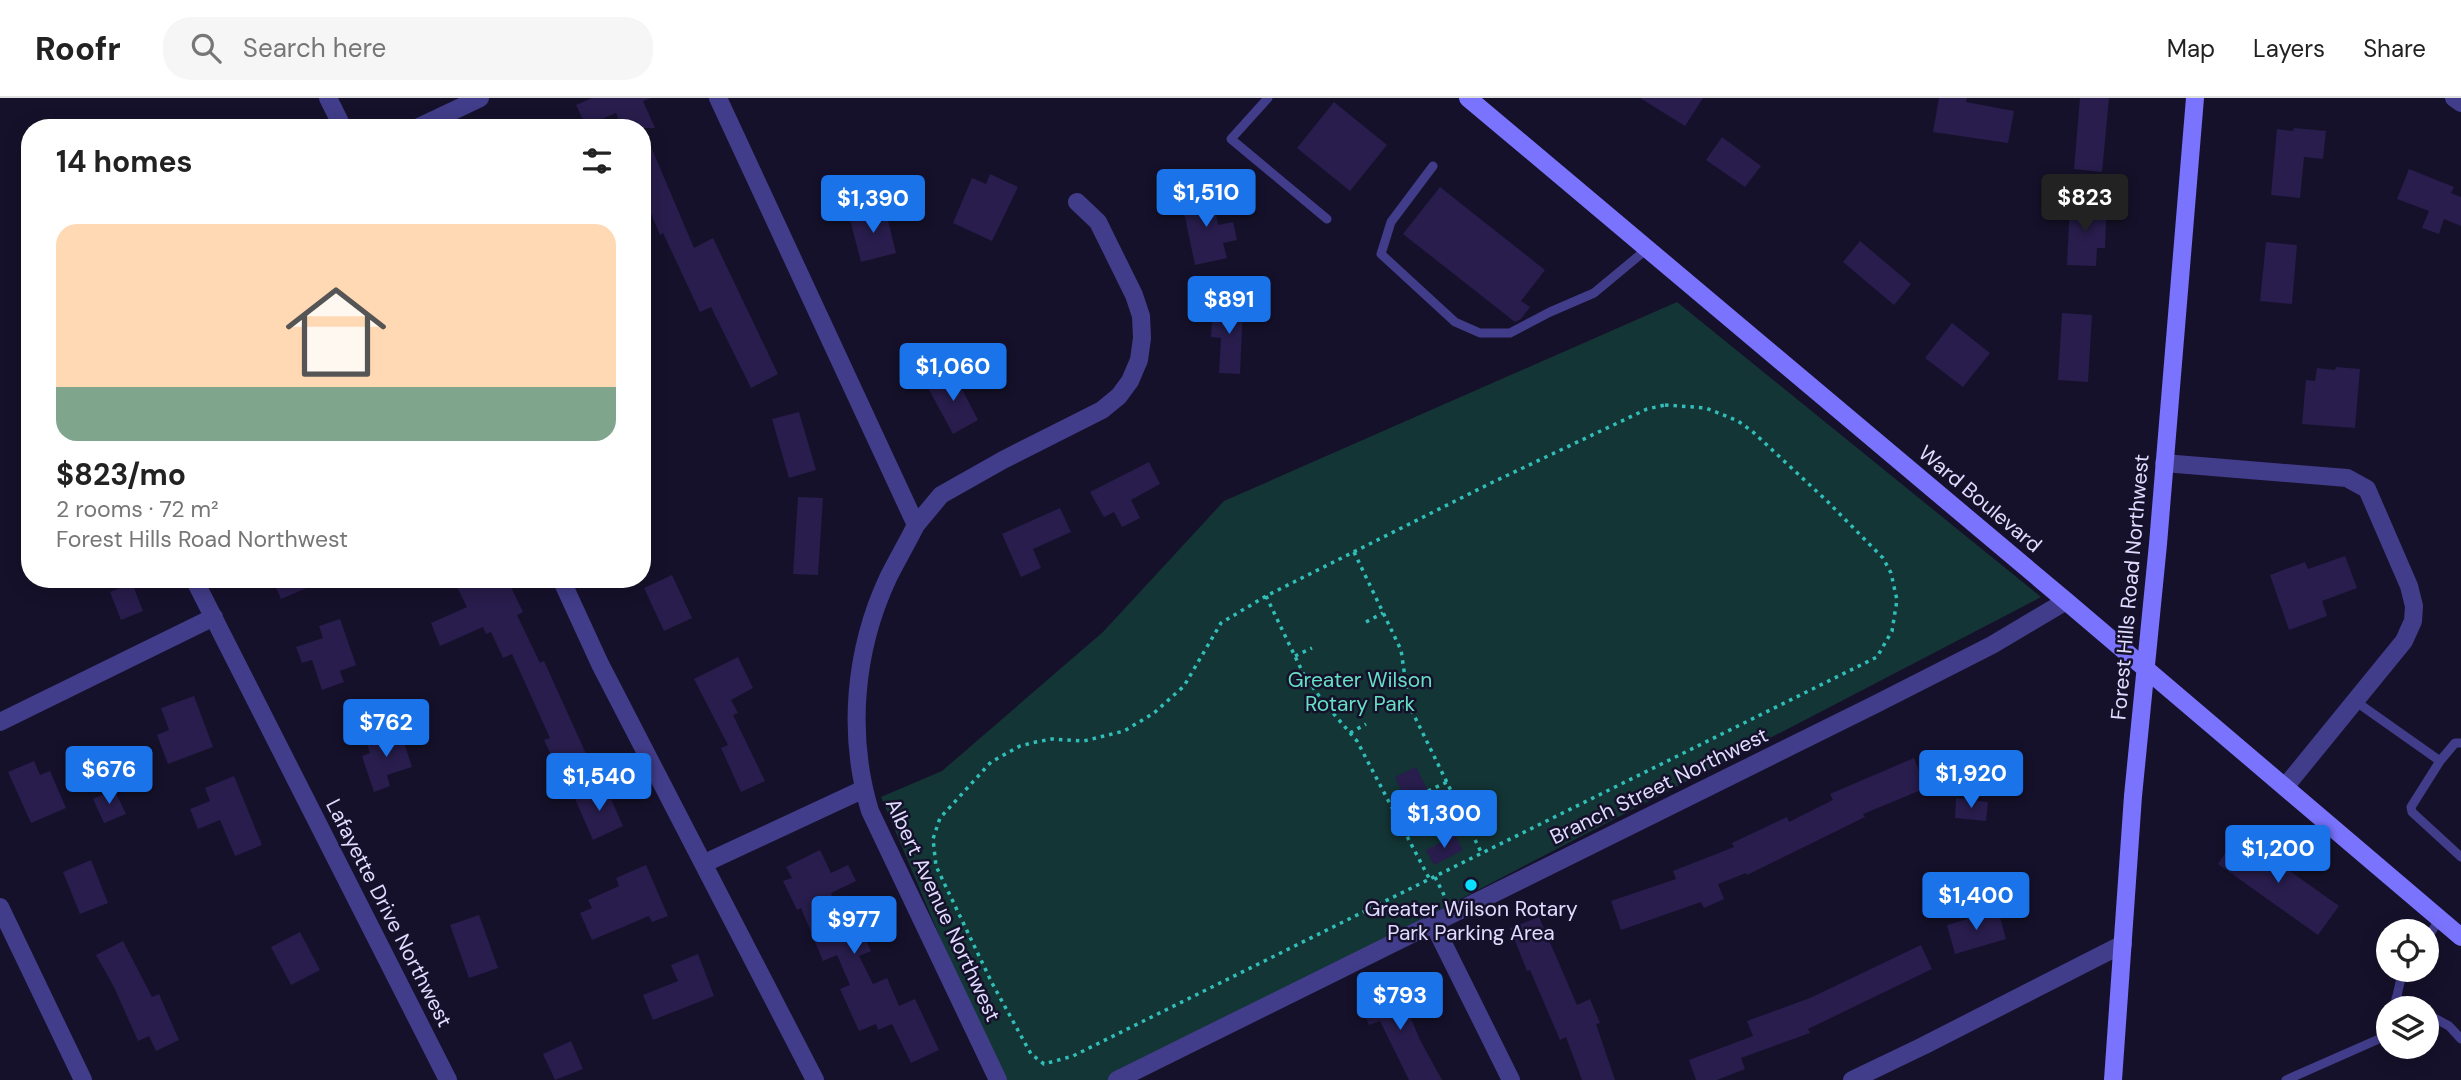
<!DOCTYPE html>
<html lang="en">
<head>
<meta charset="utf-8">
<style>
	:root { --surface:#fff; --page:#f6f6f6; --text:#222; --muted:#767676; --line:#e0e0e0; --accent:#1a73e8 }
	body { margin:0; font-family:"DM Sans",sans-serif; background:var(--page); color:var(--text); height:100vh; display:flex; flex-direction:column; font-size:26px; white-space:nowrap }
	* { box-sizing:border-box; margin:0 }
	p { font-size:23px; color:var(--muted) }
	.icon { flex:none; width:38px; height:38px; fill:none; stroke:currentColor; stroke-width:2; stroke-linecap:round; stroke-linejoin:round }
	.map { position:relative; flex:1; overflow:hidden }
	.sheet { position:absolute; left:21px; top:21px; width:630px; height:469px; display:flex; flex-direction:column; background:var(--surface); border-radius:28px; box-shadow:0 4px 18px #0003 }
	.sheet>* { flex:none }
	.buttons { position:absolute; left:2376px; top:821px; display:grid; gap:14px }
	.buttons a { display:grid; place-items:center; width:63px; height:63px; border-radius:50%; background:var(--surface); box-shadow:0 4px 18px #0003; font-size:35px }
	.price { position:absolute; translate:-50% -60px; padding:0 16px; border-radius:7px; background:var(--accent); color:#fff; font-size:23px; line-height:46px; filter:drop-shadow(0 2px 4px #0008) }
	.price::after { content:''; position:absolute; left:50%; top:42px; width:21px; height:16px; margin-left:-10px; background:inherit; clip-path:polygon(0 0,100% 0,50% 100%) }
	.price.selected { background:#222; color:#fff }
	ul { padding:0; list-style:none }
	li { display:grid; align-content:center; gap:14px; height:371px; padding:0 35px }
	li+li { border-top:2px solid var(--line) }
	li span { display:grid; place-items:center; height:217px; border-radius:21px; color:#555 }
	li>.icon { margin-inline-start:auto }
	span .icon { width:126px; height:126px; fill:#fffc; stroke-width:1 }
	li b { font-size:30px }
	h2 { display:flex; justify-content:space-between; align-items:center; height:84px; padding:0 35px; font-size:30px }
	header { display:flex; align-items:center; gap:42px; box-sizing:border-box; height:98px; padding:0 35px; background:var(--surface); border-bottom:2px solid var(--line) }
	header strong { font-size:33px }
	nav { display:flex; gap:38px; margin-inline-start:auto; font-size:24px }
	.search { width:490px; height:63px; background:var(--page); display:flex; align-items:center; gap:18px; box-sizing:border-box; padding:0 24px; border-radius:28px; color:var(--muted); font-size:26px }
	.map>svg:first-child { display:block }
</style>
</head>
<body>
<header>
<strong>Roofr</strong>
<div class="search"><svg class="icon" aria-label="search" viewBox="0 0 24 24"><circle cx="10" cy="10" r="6"/><path d="M15 15l6 6"/></svg>Search here</div>
<nav><a>Map</a><a>Layers</a><a>Share</a></nav>
</header>
<div class="map">
<svg width="2461" height="982" viewBox="0 0 2461 982">
	<rect width="100%" height="100%" fill="#16112b"/>
	<path fill="#143535" d="M1677,204L2041,499L1113,982H1000L881,699L942,673L1103,534L1224,403Z"/>
	<path fill="#281d4c" d="M592,0H651L643,3L655,30H643L694,150L713,140L778,276L751,290L711,209L700,214L663,135L660,137L642,94V30H622L616,15L586,28L576,7Z
		M1640,0H1703L1685,28Z
		M1939,0H1967L1966,4L2014,13L2008,45L1933,34Z
		M2080,0H2109L2102,74L2074,71Z
		M1334,4L1387,47L1350,93L1297,50Z
		M2294,30L2326,33L2323,61L2304,59L2300,100L2271,97L2277,31L2293,33Z
		M1722,39L1761,68L1745,89L1706,62Z
		M2409,71L2454,89L2451,95L2461,99V128L2444,121L2439,136L2422,130L2429,113L2397,101Z
		M990,76L1018,89L992,143L953,125L972,80L986,86Z
		M1440,89L1545,172L1521,203L1530,209L1521,221L1515,224L1403,136Z
		M1211,93L1218,127L1233,124L1237,142L1223,145L1227,160L1195,167L1181,100Z
		M2070,104L2100,105V122H2106L2105,150H2097L2096,168L2067,167Z
		M885,110L896,155L861,164L849,118Z
		M1860,143L1911,186L1894,207L1843,164Z
		M2266,144L2297,147L2292,206L2260,203Z
		M1213,206L1243,207L1240,276L1219,275L1221,240L1211,239Z
		M2062,215L2092,217L2088,284L2058,282Z
		M1952,225L1990,255L1963,289L1925,260Z
		M2336,269L2360,271L2355,330L2302,326L2306,282L2315,283L2317,270L2335,272Z
		M953,274L978,322L953,336L927,288Z
		M799,314L816,372L789,380L772,321Z
		M1149,364L1160,386L1131,402L1140,420L1122,429L1114,414L1104,419L1090,394Z
		M798,399L823,400L818,477L793,476Z
		M1060,410L1071,434L1033,451L1041,470L1021,479L1002,436Z
		M2345,458L2357,490L2322,503L2327,518L2289,532L2270,477L2305,464L2308,471Z
		M672,477L692,520L664,533L644,490Z
		M272,481H328L281,501Z
		M453,481H507L523,514L517,517L540,565L544,563L588,660L559,674L544,642L550,640L512,556L503,560L491,534L486,536L483,529L440,548L431,525L467,509Z
		M132,485L143,513L121,522L110,494Z
		M340,521L356,567L340,573L344,584L322,592L312,562L302,565L296,549L323,540L319,528Z
		M738,559L753,590L731,602L738,615L733,617L765,683L741,694L721,650L728,647L694,581Z
		M194,598L213,649L168,666L157,637L169,632L161,610Z
		M400,632L412,669L387,677L390,688L374,694L362,658L370,655L366,643Z
		M1914,660L1926,690L1863,716L1865,719L1747,777L1746,775L1718,786L1724,801L1704,810L1701,804L1621,832L1611,803L1676,781L1673,773L1734,749L1732,745L1787,719L1789,724L1833,702L1830,696Z
		M34,663L40,677L50,673L66,710L31,725L8,674Z
		M1416,669L1437,711L1416,723L1395,679Z
		M234,678L262,747L235,758L220,722L198,731L190,711L210,703L205,690Z
		M605,688L623,728L593,742L575,701Z
		M114,691L126,716L104,725L93,701Z
		M1956,700L1988,704L1986,723L1955,720Z
		M2238,736L2339,808L2318,837L2218,766Z
		M1455,737L1463,752L1434,767L1426,752Z
		M820,752L831,775L848,767L856,783L831,795L847,834L860,828L871,853L859,858L873,886L887,880L899,908L915,901L939,952L911,965L892,926L878,932L876,926L859,933L840,891L850,887L837,857L823,863L801,810L797,812L783,783L792,780L786,769Z
		M91,762L108,805L80,816L63,774Z
		M646,767L668,818L652,824L649,818L592,842L580,815L592,810L588,802L619,788L616,780Z
		M1998,812L2006,841L1955,856L1947,827Z
		M479,817L498,870L469,880L450,827Z
		M1539,819L1577,907L1590,901L1600,925L1596,926L1615,982H1582L1566,939L1560,942L1530,872L1527,873L1510,830Z
		M300,834L320,872L291,887L271,849Z
		M123,843L152,899L159,896L179,942L156,953L149,938L138,943L114,889L96,857Z
		M1921,847L1932,871L1808,931L1810,935L1741,960L1745,971L1717,982H1696L1689,962L1753,938L1747,923L1810,900Z
		M698,856L714,898L653,922L643,897L678,883L671,867Z
		M1396,885L1420,942L1442,982H1409L1380,923L1369,927L1358,902Z
		M571,943L583,971L555,982L543,956Z"/>
	<g fill="none" stroke-linecap="round" stroke-linejoin="round">
		<path stroke="#31bdb8" stroke-width="3.5" stroke-dasharray="3.5 5" stroke-linecap="butt" d="M1665,307L1706,310L1738,323L1753,334L1827,403L1883,460L1891,475L1897,502L1892,533L1877,559L1073,958L1044,966L1031,956L992,885L936,768L933,741L940,720L991,664L1020,648L1036,644L1052,641L1084,643L1124,633L1154,615L1184,588L1221,525L1266,498L1489,386L1647,311Z
			M1354,454L1401,552L1409,607L1482,756
			M1266,498L1303,575L1321,601L1357,643L1430,782
			M1366,524L1383,515
			M1295,558L1312,550
			M1395,613L1409,607
			M1350,635L1366,626
			M1428,693L1447,684
			M1393,712L1407,704
			M1435,779L1445,799"/>
		<path stroke="#423d8a" stroke-width="9" d="M1268,0L1231,41L1327,121
			M1433,68L1391,124L1381,156L1455,224L1480,235H1510L1550,214L1594,195L1647,151
			M2355,603L2440,663L2455,645H2461
			M2440,663L2411,709L2412,714L2461,759
			M2427,840L2440,821
			M2396,900L2415,910
			M2394,910L2402,876L2406,872
			M2427,916L2449,928L2461,941
			M2286,982L2388,937L2389,934"/>
		<path stroke="#423d8a" stroke-width="18" d="M328,0L343,30
			M718,0L916,427C907,445 897,462 888,480C854,553 847,637 870,713L998,982
			M2454,0L2461,5
			M417,30L480,0
			M2164,365L2347,380L2367,391L2409,488L2414,508L2413,523L2404,543L2285,689
			M916,427L941,397L1003,362L1102,312L1119,298L1130,283L1139,262L1142,240L1141,218L1134,197L1098,124L1077,104
			M194,481L448,982
			M561,481L600,566L815,982
			M0,624L214,519
			M705,765L864,691
			M0,809L83,982
			M1433,825L1511,982
			M1117,982L1874,607L1992,547L2066,503
			M1852,982L1923,948L2123,846"/>
		<path stroke="#7a73fe" stroke-width="18" d="M1468,0L2066,503L2461,839
			M2113,982L2133,698L2158,446L2195,0"/>
	</g>
	<circle fill="#09dffe" stroke="#16112b" stroke-width="2.5" cx="1471" cy="787" r="7"/>
	<g text-anchor="middle" dominant-baseline="central" stroke-width="5" stroke-linejoin="round" paint-order="stroke">
		<g font-size="21" fill="#e0dcff" stroke="#16112b">
			<text transform="translate(1980 401) rotate(40)">Ward Boulevard</text>
			<text transform="translate(2130 489) rotate(-85)">Forest Hills Road Northwest</text>
			<text transform="translate(1659 688) rotate(-26)">Branch Street Northwest</text>
			<text transform="translate(943 812) rotate(65)">Albert Avenue Northwest</text>
			<text transform="translate(389 815) rotate(63)">Lafayette Drive Northwest</text>
		</g>
		<g font-size="21" fill="#66e0c5" stroke="#16112b">
			<text x="1360" y="582">Greater Wilson<tspan x="1360" dy="24">Rotary Park</tspan></text>
		</g>
		<g font-size="21" fill="#e0dcff" stroke="#16112b">
			<text x="1471" y="811">Greater Wilson Rotary<tspan x="1471" dy="24">Park Parking Area</tspan></text>
		</g>
	</g>
</svg>
<div class="buttons">
<a><svg class="icon" aria-label="locate" viewBox="0 0 24 24"><circle cx="12" cy="12" r="6"/><path d="M12 2v4M12 18v4M2 12h4M18 12h4"/></svg></a>
<a><svg class="icon" aria-label="layers" viewBox="0 0 24 24"><path d="M12 4l9 5-9 5-9-5zM3 14l9 5 9-5"/></svg></a>
</div>
<b class="price" style="left:1206px;top:131px">$1,510</b>
<b class="price selected" style="left:2085px;top:136px">$823</b>
<b class="price" style="left:873px;top:137px">$1,390</b>
<b class="price" style="left:1229px;top:238px">$891</b>
<b class="price" style="left:953px;top:305px">$1,060</b>
<b class="price" style="left:386px;top:661px">$762</b>
<b class="price" style="left:109px;top:708px">$676</b>
<b class="price" style="left:1971px;top:712px">$1,920</b>
<b class="price" style="left:599px;top:715px">$1,540</b>
<b class="price" style="left:1444px;top:752px">$1,300</b>
<b class="price" style="left:2278px;top:787px">$1,200</b>
<b class="price" style="left:1976px;top:834px">$1,400</b>
<b class="price" style="left:854px;top:858px">$977</b>
<b class="price" style="left:1400px;top:934px">$793</b>
<section class="sheet">
<h2>14 homes<svg class="icon" aria-label="filters" viewBox="0 0 24 24"><path d="M4 7h16M4 17h16"/><circle cx="9" cy="7" r="2"/><circle cx="15" cy="17" r="2"/></svg></h2>
<ul>
<li><span style="background:linear-gradient(#ffd9b3 75%,#7fa58c 0)"><svg class="icon" aria-label="home" viewBox="0 0 24 24"><path d="M3 11l9-7 9 7M6 9v11h12V9"/></svg></span><div><b>$823/mo</b><p>2 rooms · 72 m²</p><p>Forest Hills Road Northwest</p></div></li>
</ul>
</section>
</div>
</body>
</html>
